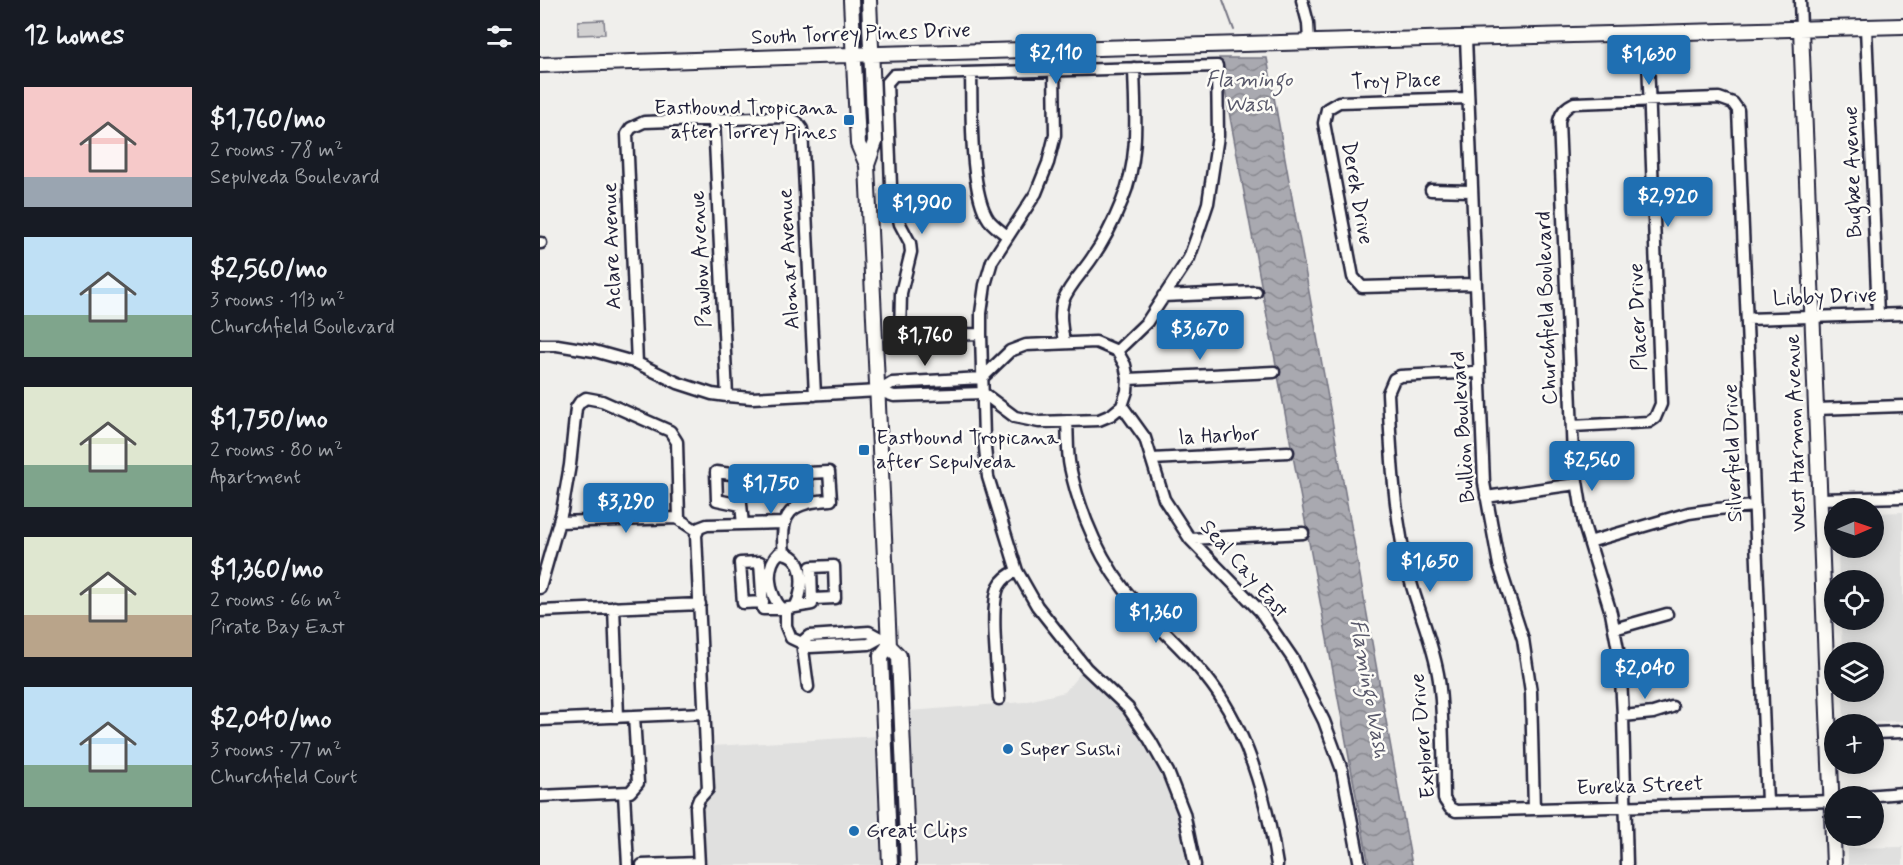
<!DOCTYPE html>
<html lang="en">
<head>
<meta charset="utf-8">
<style>
	:root { --surface:#171b24; --page:#242831; --text:#f1f3f6; --muted:#9ea1a6; --accent:#1f6fb2 }
	body { margin:0; font-family:Mynerve,sans-serif; background:var(--page); color:var(--text); height:100vh; display:flex; flex-direction:column; font-size:22px; white-space:nowrap }
	* { box-sizing:border-box; margin:0 }
	p { font-size:20px; color:var(--muted) }
	.icon { flex:none; width:33px; height:33px; fill:none; stroke:currentColor; stroke-width:2; stroke-linecap:round; stroke-linejoin:round }
	.map { position:relative; flex:1; overflow:hidden }
	.sheet { display:flex; flex-direction:column; background:var(--surface); width:540px }
	.sheet>* { flex:none }
	.needle { width:39px; rotate:88deg }
	.buttons { position:absolute; left:1284px; top:498px; display:grid; gap:12px }
	.buttons a { display:grid; place-items:center; width:60px; height:60px; border-radius:50%; background:var(--surface); box-shadow:0 3px 15px #0003; font-size:30px }
	.price { position:absolute; translate:-50% -51px; padding:0 14px; border-radius:6px; background:var(--accent); color:#fff; font-size:20px; line-height:39px; filter:drop-shadow(0 2px 3px #0008) }
	.price::after { content:''; position:absolute; left:50%; top:36px; width:18px; height:14px; margin-left:-9px; background:inherit; clip-path:polygon(0 0,100% 0,50% 100%) }
	.price.active { background:#222; color:#fff }
	ul { padding:0; list-style:none }
	li { display:flex; align-items:center; gap:18px; height:150px; padding:0 24px }
	li span { display:grid; place-items:center; flex:none; width:168px; height:120px; border-radius:0px; color:#555 }
	li>.icon { margin-inline-start:auto }
	span .icon { width:72px; height:72px; fill:#fffc; stroke-width:1 }
	li b { font-size:26px }
	h2 { display:flex; justify-content:space-between; align-items:center; height:72px; padding:0 24px; font-size:26px }
	main { display:flex; flex:1; min-height:0 }
	.map>svg:first-child { display:block }
</style>
</head>
<body>
<main>
<section class="sheet">
<h2>12 homes<svg class="icon" aria-label="filters" viewBox="0 0 24 24"><path d="M4 7h16M4 17h16"/><circle cx="9" cy="7" r="2"/><circle cx="15" cy="17" r="2"/></svg></h2>
<ul>
<li><span style="background:linear-gradient(#f6c9c9 75%,#9aa5b1 0)"><svg class="icon" aria-label="home" viewBox="0 0 24 24"><path d="M3 11l9-7 9 7M6 9v11h12V9"/></svg></span><div><b>$1,760/mo</b><p>2 rooms · 78 m²</p><p>Sepulveda Boulevard</p></div></li>
<li><span style="background:linear-gradient(#bfe0f5 65%,#7fa58c 0)"><svg class="icon" aria-label="home" viewBox="0 0 24 24"><path d="M3 11l9-7 9 7M6 9v11h12V9"/></svg></span><div><b>$2,560/mo</b><p>3 rooms · 113 m²</p><p>Churchfield Boulevard</p></div></li>
<li><span style="background:linear-gradient(#dfe7d0 65%,#7fa58c 0)"><svg class="icon" aria-label="home" viewBox="0 0 24 24"><path d="M3 11l9-7 9 7M6 9v11h12V9"/></svg></span><div><b>$1,750/mo</b><p>2 rooms · 80 m²</p><p>Apartment</p></div></li>
<li><span style="background:linear-gradient(#dfe7d0 65%,#b9a48a 0)"><svg class="icon" aria-label="home" viewBox="0 0 24 24"><path d="M3 11l9-7 9 7M6 9v11h12V9"/></svg></span><div><b>$1,360/mo</b><p>2 rooms · 66 m²</p><p>Pirate Bay East</p></div></li>
<li><span style="background:linear-gradient(#bfe0f5 65%,#7fa58c 0)"><svg class="icon" aria-label="home" viewBox="0 0 24 24"><path d="M3 11l9-7 9 7M6 9v11h12V9"/></svg></span><div><b>$2,040/mo</b><p>3 rooms · 77 m²</p><p>Churchfield Court</p></div></li>
</ul>
</section>
<div class="map">
<svg width="1363" height="865" viewBox="0 0 1363 865">
	<defs>
		<pattern id="water-waves" width="16" height="10" patternUnits="userSpaceOnUse" patternTransform="scale(1.5)"><rect width="16" height="10" fill="#a9a9b0"/><path d="M0 5q4-4 8 0t8 0" fill="none" stroke="#898990"/></pattern>
	</defs>
	<rect width="100%" height="100%" fill="#f0efec"/>
	<filter id="ink" filterUnits="userSpaceOnUse"><feTurbulence type="fractalNoise" baseFrequency=".0167" numOctaves="2"/><feDisplacementMap in="SourceGraphic" scale="12" xChannelSelector="R" yChannelSelector="G"/><feConvolveMatrix kernelMatrix="1 2 1 2 8 2 1 2 1" color-interpolation-filters="sRGB"/></filter>
	<g filter="url(#ink)">
		<path fill="#e0e0df" d="M1363,512V721L1304,723L1303,692H1334V652H1302L1301,620H1334V580H1299L1298,548H1334V513Z
			M541,672L580,708L617,764L638,817L648,865H374L369,711L484,702L525,692Z
			M338,736L344,865H165L162,805L175,792L173,746Z
			M1363,847V865H1308V848Z"/>
		<path fill="#d2d1d1" stroke="#7a7a86" stroke-width="1.5" d="M64,20L65,34L38,35V21Z"/>
		<path fill="url(#water-waves)" stroke="#737381" stroke-width="1.5" d="M679,58H727L872,865H829Z"/>
		<g fill="none" stroke-linecap="round" stroke-linejoin="round">
			<path stroke="#737381" stroke-width="2" d="M683,0L694,30"/>
			<g stroke="#22223b" stroke-width="15">
				<path id="minor" d="M762,0L768,23L769,42
					M1260,0L1261,29
					M1326,28L1338,315
					M926,38L944,483L959,565L983,639L991,692L994,809
					M514,70L515,135L508,163L496,193L452,261L445,285L441,313V334L444,438L448,477L477,571L497,606L546,668L588,708L610,740L628,772L644,813L655,865
					M431,73C432,109 429,192 449,220C454,226 461,231 467,236
					M928,98L799,102L787,109L784,123L813,277L822,287L934,284
					M174,120L187,396
					M891,190L931,191
					M0,243H1
					M623,296L716,292
					M1207,319L1363,314
					M441,334L360,336L361,293L371,252L370,243L360,224L351,186L347,83L354,75L677,66L678,136L668,203L658,233L649,258L607,322L577,351
					M524,342C522,329 519,314 523,301C529,285 543,272 552,258C564,241 574,221 582,201C600,158 595,113 594,68
					M0,345H17L54,351L97,363L138,383L172,394L187,396L212,398L339,391L354,396L443,393L475,417L499,422L559,420L571,415L582,406L587,391L588,379L585,365L577,351L556,342L486,345L470,351L442,378L352,383L339,391
					M97,363L87,134L91,128L104,122L244,117L257,122L262,129L275,395
					M938,372L860,376L854,379L848,393C851,455 854,518 870,579C879,613 894,645 899,680C904,719 903,760 904,799L910,808L916,811L1294,801
					M588,379L734,372
					M582,406L605,438L624,499L650,539L720,611L753,659L784,721L802,770L820,865
					M1276,409L1363,406
					M527,421C528,436 527,453 530,467C540,514 562,566 595,602C623,632 655,659 678,693C712,744 728,806 737,865
					M1032,426L1109,422L1115,418L1121,404L1107,33
					M612,459L748,452
					M946,497L1036,484
					M1280,499L1363,497
					M201,505L177,500L176,472L199,475C200,491 201,507 203,524
					M19,522L137,518L157,531
					M650,539L763,533
					M1049,542L1149,513L1177,509L1215,506
					M239,553C266,552 265,591 255,607L242,609C229,595 224,567 239,553Z
					M244,553C239,512 251,502 291,500L289,472L266,473L268,502
					M0,588L22,511L30,465L36,408L40,402L46,398L62,401L130,431L137,442L139,519
					M223,602L203,603L200,563L220,562L223,609H242
					M74,607L78,717
					M255,607L272,604L271,567L294,566L295,598L273,599
					M246,610V626L251,638L270,647L329,644L340,638H349
					M0,611L160,604
					M1074,629L1127,614
					M262,642L269,636L329,632L340,638
					M262,642L268,687
					M459,699C458,674 449,606 459,586C463,578 470,574 477,571
					M1083,716L1113,713L1132,707
					M0,720L165,713
					M1334,733L1363,732
					M84,793L88,865
					M0,796L90,792L98,783L94,716
					M1325,796L1363,793
					M102,865L158,863
					M159,865L156,807L159,799L168,789L156,535L159,528L167,525L243,523
					M1087,865L1083,716L1080,660L1071,613L1044,525L1033,456L1019,121C1021,112 1025,107 1034,103L1179,98L1193,103L1198,110L1227,802"/>
			</g>
			<g stroke="#22223b" stroke-width="18">
				<path id="major" d="M311,0L318,144L327,165L349,646L341,656L350,865
					M1261,29L1294,865
					M0,65L339,54L1363,26
					M327,165L335,142L329,0
					M349,646L359,656L368,865"/>
			</g>
			<use href="#minor" stroke="#fdfcf7" stroke-width="10"/>
			<use href="#major" stroke="#fdfcf7" stroke-width="14"/>
		</g>
	</g>
	<g fill="#1f6fb2" stroke="#fdfcf7" stroke-width="2">
		<rect x="303" y="114" width="12" height="12" rx="3"/>
		<rect x="318" y="444" width="12" height="12" rx="3"/>
		<circle cx="468" cy="749" r="6"/>
		<circle cx="314" cy="831" r="6"/>
	</g>
	<g text-anchor="middle" dominant-baseline="central" stroke-width="5" stroke-linejoin="round" paint-order="stroke">
		<g font-size="21" fill="#22223b" stroke="#fdfcf7">
			<text transform="translate(321 34) rotate(-2)">South Torrey Pines Drive</text>
			<text transform="translate(856 81) rotate(-2)">Troy Place</text>
			<text transform="translate(1313 172) rotate(-92)">Bugbee Avenue</text>
			<text transform="translate(817 193) rotate(80)">Derek Drive</text>
			<text transform="translate(72 246) rotate(-92)">Aclare Avenue</text>
			<text transform="translate(161 259) rotate(-93)">Pawlow Avenue</text>
			<text transform="translate(249 259) rotate(-93)">Alomar Avenue</text>
			<text transform="translate(1285 297) rotate(-2)">Libby Drive</text>
			<text transform="translate(1007 308) rotate(-92)">Churchfield Boulevard</text>
			<text transform="translate(1098 317) rotate(-92)">Placer Drive</text>
			<text transform="translate(923 427) rotate(-94)">Bullion Boulevard</text>
			<text transform="translate(1256 433) rotate(-92)">West Harmon Avenue</text>
			<text transform="translate(679 436) rotate(-3)">la Harbor</text>
			<text transform="translate(1193 453) rotate(-92)">Silverfield Drive</text>
			<text transform="translate(704 569) rotate(49)">Seal Cay East</text>
			<text transform="translate(883 736) rotate(-95)">Explorer Drive</text>
			<text transform="translate(1100 786) rotate(-2)">Eureka Street</text>
		</g>
		<g font-size="21" fill="#22223b" stroke="#fdfcf7" text-anchor="start">
			<text x="297" y="108" text-anchor="end">Eastbound Tropicana<tspan x="297" dy="24">after Torrey Pines</tspan></text>
			<text x="336" y="438">Eastbound Tropicana<tspan x="336" dy="24">after Sepulveda</tspan></text>
			<text x="480" y="749">Super Sushi</text>
			<text x="326" y="831">Great Clips</text>
		</g>
		<g font-size="22" font-style="italic" fill="#58586a" stroke="#fdfcf7">
			<text x="709" y="80">Flamingo<tspan x="709" dy="25">Wash</tspan></text>
			<text transform="translate(829 689) rotate(80)">Flamingo Wash</text>
		</g>
	</g>
</svg>
<div class="buttons">
<a><svg class="needle" viewBox="-14 -14 28 28"><path d="M0-13l5 13h-10z" fill="#e53935"/><path d="M0 13l5-13h-10z" fill="#9ea1a6"/></svg></a>
<a><svg class="icon" aria-label="locate" viewBox="0 0 24 24"><circle cx="12" cy="12" r="6"/><path d="M12 2v4M12 18v4M2 12h4M18 12h4"/></svg></a>
<a><svg class="icon" aria-label="layers" viewBox="0 0 24 24"><path d="M12 4l9 5-9 5-9-5zM3 14l9 5 9-5"/></svg></a>
<a>+</a>
<a>−</a>
</div>
<b class="price" style="left:516px;top:85px">$2,110</b>
<b class="price" style="left:1109px;top:86px">$1,630</b>
<b class="price" style="left:1128px;top:228px">$2,920</b>
<b class="price" style="left:382px;top:235px">$1,900</b>
<b class="price" style="left:660px;top:361px">$3,670</b>
<b class="price active" style="left:385px;top:367px">$1,760</b>
<b class="price" style="left:1052px;top:492px">$2,560</b>
<b class="price" style="left:231px;top:515px">$1,750</b>
<b class="price" style="left:86px;top:534px">$3,290</b>
<b class="price" style="left:890px;top:593px">$1,650</b>
<b class="price" style="left:616px;top:644px">$1,360</b>
<b class="price" style="left:1105px;top:700px">$2,040</b>
</div>
</main>
</body>
</html>
